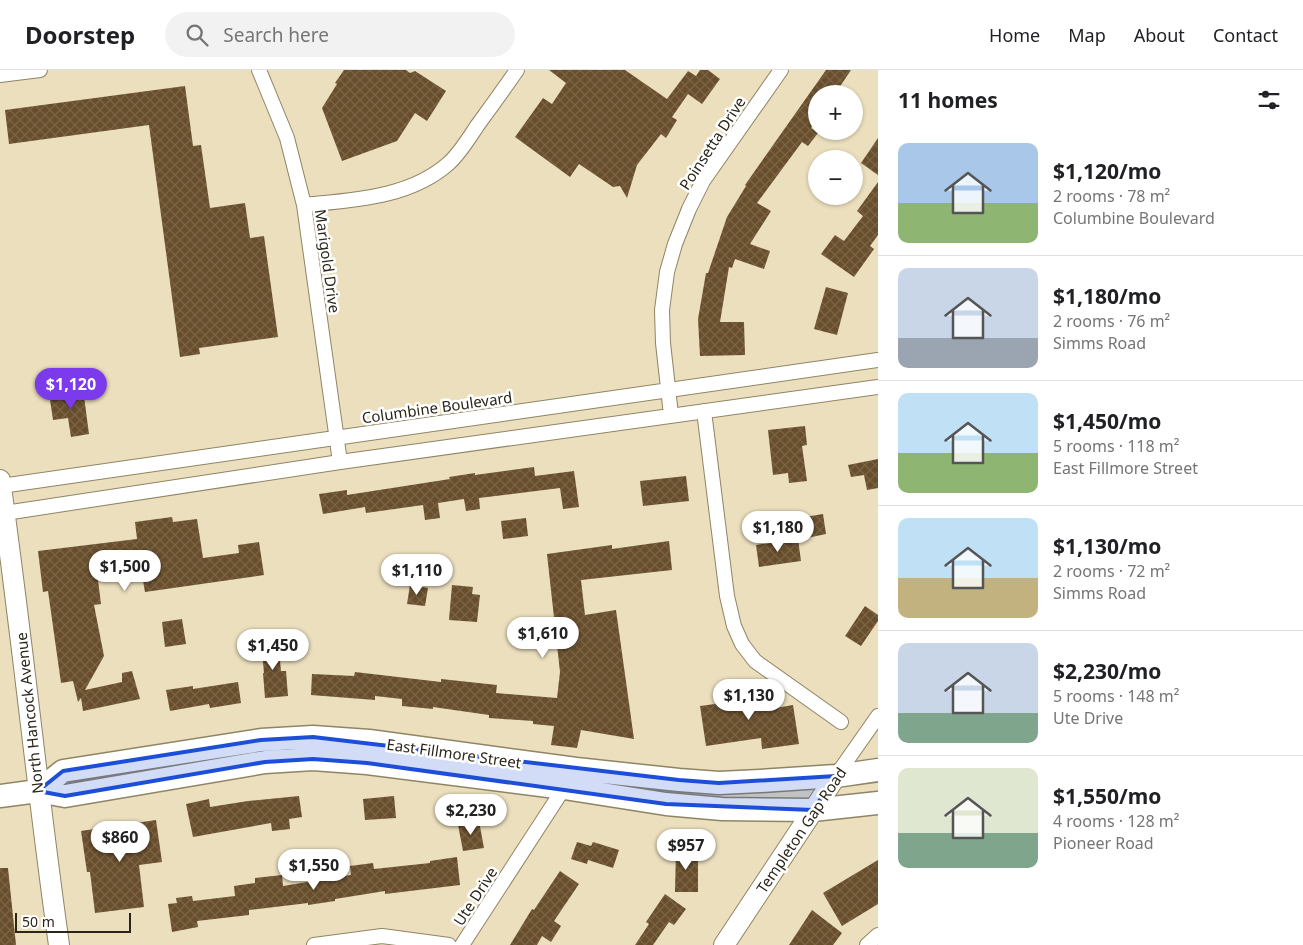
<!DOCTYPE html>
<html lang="en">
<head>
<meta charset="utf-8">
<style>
	:root { --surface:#fff; --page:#f2f2f2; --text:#202124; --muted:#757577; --line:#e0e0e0; --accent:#7c3aed }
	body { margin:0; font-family:"Noto Sans",sans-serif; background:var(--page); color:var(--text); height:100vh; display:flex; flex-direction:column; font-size:19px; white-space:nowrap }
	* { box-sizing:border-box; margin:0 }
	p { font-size:16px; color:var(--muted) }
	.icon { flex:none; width:28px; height:28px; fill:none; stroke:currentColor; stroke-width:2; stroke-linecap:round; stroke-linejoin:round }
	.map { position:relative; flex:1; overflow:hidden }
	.sheet { display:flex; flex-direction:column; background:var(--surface); width:425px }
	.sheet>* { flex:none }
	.buttons { position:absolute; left:808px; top:15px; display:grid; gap:10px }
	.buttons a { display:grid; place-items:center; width:55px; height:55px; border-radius:50%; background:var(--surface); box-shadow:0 1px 4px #0004; font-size:25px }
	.scale { position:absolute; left:15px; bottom:12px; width:116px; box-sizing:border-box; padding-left:5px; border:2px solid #2a2519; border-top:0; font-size:14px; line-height:18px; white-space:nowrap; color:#2a2519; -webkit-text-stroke:4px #fff; paint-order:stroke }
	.price { position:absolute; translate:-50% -42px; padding:0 11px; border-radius:18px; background:#fff; color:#222; font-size:16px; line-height:32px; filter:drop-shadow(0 1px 2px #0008) }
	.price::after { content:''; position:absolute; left:50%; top:30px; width:15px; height:11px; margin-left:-8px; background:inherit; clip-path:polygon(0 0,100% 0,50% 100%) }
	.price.on { background:var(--accent); color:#fff }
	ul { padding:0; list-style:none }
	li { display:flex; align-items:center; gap:15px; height:125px; padding:0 20px }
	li+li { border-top:1px solid var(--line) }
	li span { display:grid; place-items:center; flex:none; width:140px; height:100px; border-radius:10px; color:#555 }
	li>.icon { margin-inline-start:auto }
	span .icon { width:60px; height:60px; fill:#fffc; stroke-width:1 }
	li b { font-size:21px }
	h2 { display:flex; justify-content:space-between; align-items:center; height:60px; padding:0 20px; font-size:21px }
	header { display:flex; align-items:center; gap:30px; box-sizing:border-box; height:70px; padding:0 25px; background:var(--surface); border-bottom:1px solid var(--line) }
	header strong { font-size:24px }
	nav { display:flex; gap:28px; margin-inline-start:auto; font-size:18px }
	.search { width:350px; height:45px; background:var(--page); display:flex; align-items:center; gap:12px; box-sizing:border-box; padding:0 18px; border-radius:28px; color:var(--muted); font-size:19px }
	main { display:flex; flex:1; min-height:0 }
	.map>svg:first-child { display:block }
</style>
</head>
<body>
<header>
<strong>Doorstep</strong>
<div class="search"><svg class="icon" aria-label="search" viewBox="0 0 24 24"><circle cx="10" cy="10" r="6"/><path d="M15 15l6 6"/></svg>Search here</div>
<nav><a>Home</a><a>Map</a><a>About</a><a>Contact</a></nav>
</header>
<main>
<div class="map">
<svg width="878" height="875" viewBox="0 0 878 875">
	<defs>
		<pattern id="building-cross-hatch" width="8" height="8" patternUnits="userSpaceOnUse" patternTransform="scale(1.25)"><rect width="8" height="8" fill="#694e2b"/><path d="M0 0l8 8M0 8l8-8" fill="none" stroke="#7a6448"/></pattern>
	</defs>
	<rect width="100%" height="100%" fill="#ebdfbd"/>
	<path fill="url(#building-cross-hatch)" d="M344,0H406L410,3L415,1L446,21L427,51L415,43L397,71L342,91L322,38L337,14L335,13Z
		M549,0H625L667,29L688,1L696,6L700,0H708L720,9L702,34L688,24L672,47L677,50L666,68L661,64L637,95L627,128L620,116L613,117L579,94L570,107L515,67L543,28L552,34L566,13Z
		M826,0H851L835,24H816V51L811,58L818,63L808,76L802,72L757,133L771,141L750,174L770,181L764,199L735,189L732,198L729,197L720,252H744L745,285L700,286L698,249L706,203H708L727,147L746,116L745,115Z
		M185,16L193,76L201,75L210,138L245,133L250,168L264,166L278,267L199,278L200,284L180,287L149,55L9,74L5,40Z
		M878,68V105L861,93Z
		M878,112V165L870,176L874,179L854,207L821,184L835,165L844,171L863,146L857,141Z
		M826,217L848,223L837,265L814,259Z
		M83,319L89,364L71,367L68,348L53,350L49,323Z
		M805,356L807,375L802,376L807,411L789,413L788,403L773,405L768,360Z
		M878,389V418L867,420L864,405L851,407L848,395Z
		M534,397L535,406L574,401L579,437L563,439L560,418L479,428L480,439L466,441L464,429L438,433L440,448L425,450L423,435L366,443L365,437L323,444L319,424L347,420V425L450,409L449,407L475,403V405Z
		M686,406L689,431L643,436L640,411Z
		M823,444L826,464L802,469L799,448Z
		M172,447L173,452L197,449L203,488L239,483L238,475L259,472L264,505L145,522L142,505L98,510L101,534L94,535L104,586L85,620L122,612V603L132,601L140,629L83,641L81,628L78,632L73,611L61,613L48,521L43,522L38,481L137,469L135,452Z
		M526,448L528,466L503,469L501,451Z
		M798,469L801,491L759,497L756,475Z
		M669,471L672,500L581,510L585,545L616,540L634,669L581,660L577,678L551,675L554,656L533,654V651L489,648V645L433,637V639L402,636V629L375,626V630L311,625L312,604L354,606L355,602L441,612V609L497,615L496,623L557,628L560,602L547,484L612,475V479Z
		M410,515L428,518L425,536L407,534Z
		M452,515L473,517L472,524L480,525L477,552L449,550Z
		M865,536L878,545V551L861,576L845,566Z
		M182,549L186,574L165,577L162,552Z
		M278,570L281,601H286L288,626L265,628L263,603H264L261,571Z
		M238,612L241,633L210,638L209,634L170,641L166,620L193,616V619Z
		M768,620L770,639L793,635L799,674L762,679L761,668L706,676L700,636L715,634V629Z
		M299,726L302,747L289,749L290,759L272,761L271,753L193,767L186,734L209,729L210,737L248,731Z
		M394,726L396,748L365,750L363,729Z
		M156,750L162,792L139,795L144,837L95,843L90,802H87L81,761Z
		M479,751L484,778L463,781L458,755Z
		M577,772L591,776L593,772L619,780L613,798L588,790L587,794L571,789Z
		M676,779H693V788H698V822H675Z
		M457,787L460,815L385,824V821L335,829V831L308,835V833L249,840V845L197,851L198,857L172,862L168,834L177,833L176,828L192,826L193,831L235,826L234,816L255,813V808L282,805L283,816L351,805L350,796L373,793L374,799L430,793V791Z
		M878,790V834L842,856L823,823Z
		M0,798H8L16,875H0Z
		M560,801L579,814L554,851L561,856L551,872L542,866L537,875H510L532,839L534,840Z
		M665,824L686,839L674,855L669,852L653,875H635L649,854L646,852Z
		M812,840L842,863L833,875H789Z"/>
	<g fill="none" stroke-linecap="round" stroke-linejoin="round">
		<g stroke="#8f8464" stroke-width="16">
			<path id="street" d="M259,0L287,68L304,135L340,392
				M0,5L40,0
				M304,135C353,130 410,128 449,93C460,83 469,68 477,56C490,38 504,19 517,0
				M704,341L727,526L734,556L742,574L755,591L841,652
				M671,345L663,273L662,240L667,202L675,174L689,139L703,111L781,0
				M1,416L878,290
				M5,443L340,392L878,317
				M836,706L878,646
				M314,875L382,866L449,875
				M462,875L564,718
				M867,875L878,865"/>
		</g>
		<g stroke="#8f8464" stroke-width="22">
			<path id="secondary" d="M0,410C22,565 37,720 59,875
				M724,875L836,706"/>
		</g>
		<g stroke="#8f8464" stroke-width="25">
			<path id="primary" d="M38,721L63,701L261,670L313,667L369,671L576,699L679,710L719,713L760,711L836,706L878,700
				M0,726L38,721L65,726L265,692L313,689L367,693L564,718L666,734L722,739L813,740L878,733"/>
		</g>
		<use href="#street" stroke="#fff" stroke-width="14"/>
		<use href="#secondary" stroke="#fff" stroke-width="20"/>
		<use href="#primary" stroke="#fff" stroke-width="22"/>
	</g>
	<path fill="#1d4ed8" fill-opacity="0.2" stroke="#1d4ed8" stroke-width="4" stroke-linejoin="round" d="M313,667L679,710L719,713L836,706L813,740L666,734L367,693L313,689L265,692L65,726L38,721L63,701L261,670Z"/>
	<g text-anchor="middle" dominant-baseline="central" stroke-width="5" stroke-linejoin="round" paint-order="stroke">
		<g font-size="15" fill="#2a2519" stroke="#fff">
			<text transform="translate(712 73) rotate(-57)">Poinsetta Drive</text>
			<text transform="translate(328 191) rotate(82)">Marigold Drive</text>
			<text transform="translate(437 337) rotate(-8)">Columbine Boulevard</text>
			<text transform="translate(29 643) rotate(-96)">North Hancock Avenue</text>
			<text transform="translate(454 683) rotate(8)">East Fillmore Street</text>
			<text transform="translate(801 760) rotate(-56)">Templeton Gap Road</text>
			<text transform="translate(475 826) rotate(-57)">Ute Drive</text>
		</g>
	</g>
</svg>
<div class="buttons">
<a>+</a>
<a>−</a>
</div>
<div class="scale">50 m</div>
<b class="price on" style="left:71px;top:340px">$1,120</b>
<b class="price" style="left:778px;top:483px">$1,180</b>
<b class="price" style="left:125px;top:522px">$1,500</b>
<b class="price" style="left:417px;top:526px">$1,110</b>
<b class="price" style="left:543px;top:589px">$1,610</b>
<b class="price" style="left:273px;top:601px">$1,450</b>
<b class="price" style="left:749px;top:651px">$1,130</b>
<b class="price" style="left:471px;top:766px">$2,230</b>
<b class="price" style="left:120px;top:793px">$860</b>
<b class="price" style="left:686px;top:801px">$957</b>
<b class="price" style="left:314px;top:821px">$1,550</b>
</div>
<section class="sheet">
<h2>11 homes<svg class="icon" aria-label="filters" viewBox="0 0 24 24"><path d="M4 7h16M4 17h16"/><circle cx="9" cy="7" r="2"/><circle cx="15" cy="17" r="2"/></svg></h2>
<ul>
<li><span style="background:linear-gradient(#a9c7e8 60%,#8fb573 0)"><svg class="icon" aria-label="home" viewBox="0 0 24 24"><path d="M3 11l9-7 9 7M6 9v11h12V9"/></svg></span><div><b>$1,120/mo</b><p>2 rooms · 78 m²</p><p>Columbine Boulevard</p></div></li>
<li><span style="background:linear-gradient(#c9d6e8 70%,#9aa5b1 0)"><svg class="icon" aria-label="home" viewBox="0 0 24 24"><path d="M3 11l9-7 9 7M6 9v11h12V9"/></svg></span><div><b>$1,180/mo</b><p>2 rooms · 76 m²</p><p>Simms Road</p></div></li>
<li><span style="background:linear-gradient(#bfe0f5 60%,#8fb573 0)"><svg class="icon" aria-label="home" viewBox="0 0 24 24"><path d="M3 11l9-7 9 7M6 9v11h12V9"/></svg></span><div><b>$1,450/mo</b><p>5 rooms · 118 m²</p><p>East Fillmore Street</p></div></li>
<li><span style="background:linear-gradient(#bfe0f5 60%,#c2b280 0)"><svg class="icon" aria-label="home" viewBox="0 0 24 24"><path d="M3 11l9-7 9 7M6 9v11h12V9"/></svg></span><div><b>$1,130/mo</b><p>2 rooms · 72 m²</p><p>Simms Road</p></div></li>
<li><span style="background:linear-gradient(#c9d6e8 70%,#7fa58c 0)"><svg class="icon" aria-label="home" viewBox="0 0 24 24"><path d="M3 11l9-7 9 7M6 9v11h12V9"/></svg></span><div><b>$2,230/mo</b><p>5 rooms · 148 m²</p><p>Ute Drive</p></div></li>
<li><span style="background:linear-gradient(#dfe7d0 65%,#7fa58c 0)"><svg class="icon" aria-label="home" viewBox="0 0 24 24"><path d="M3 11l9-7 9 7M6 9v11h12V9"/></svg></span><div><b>$1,550/mo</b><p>4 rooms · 128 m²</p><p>Pioneer Road</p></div></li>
</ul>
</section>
</main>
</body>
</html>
